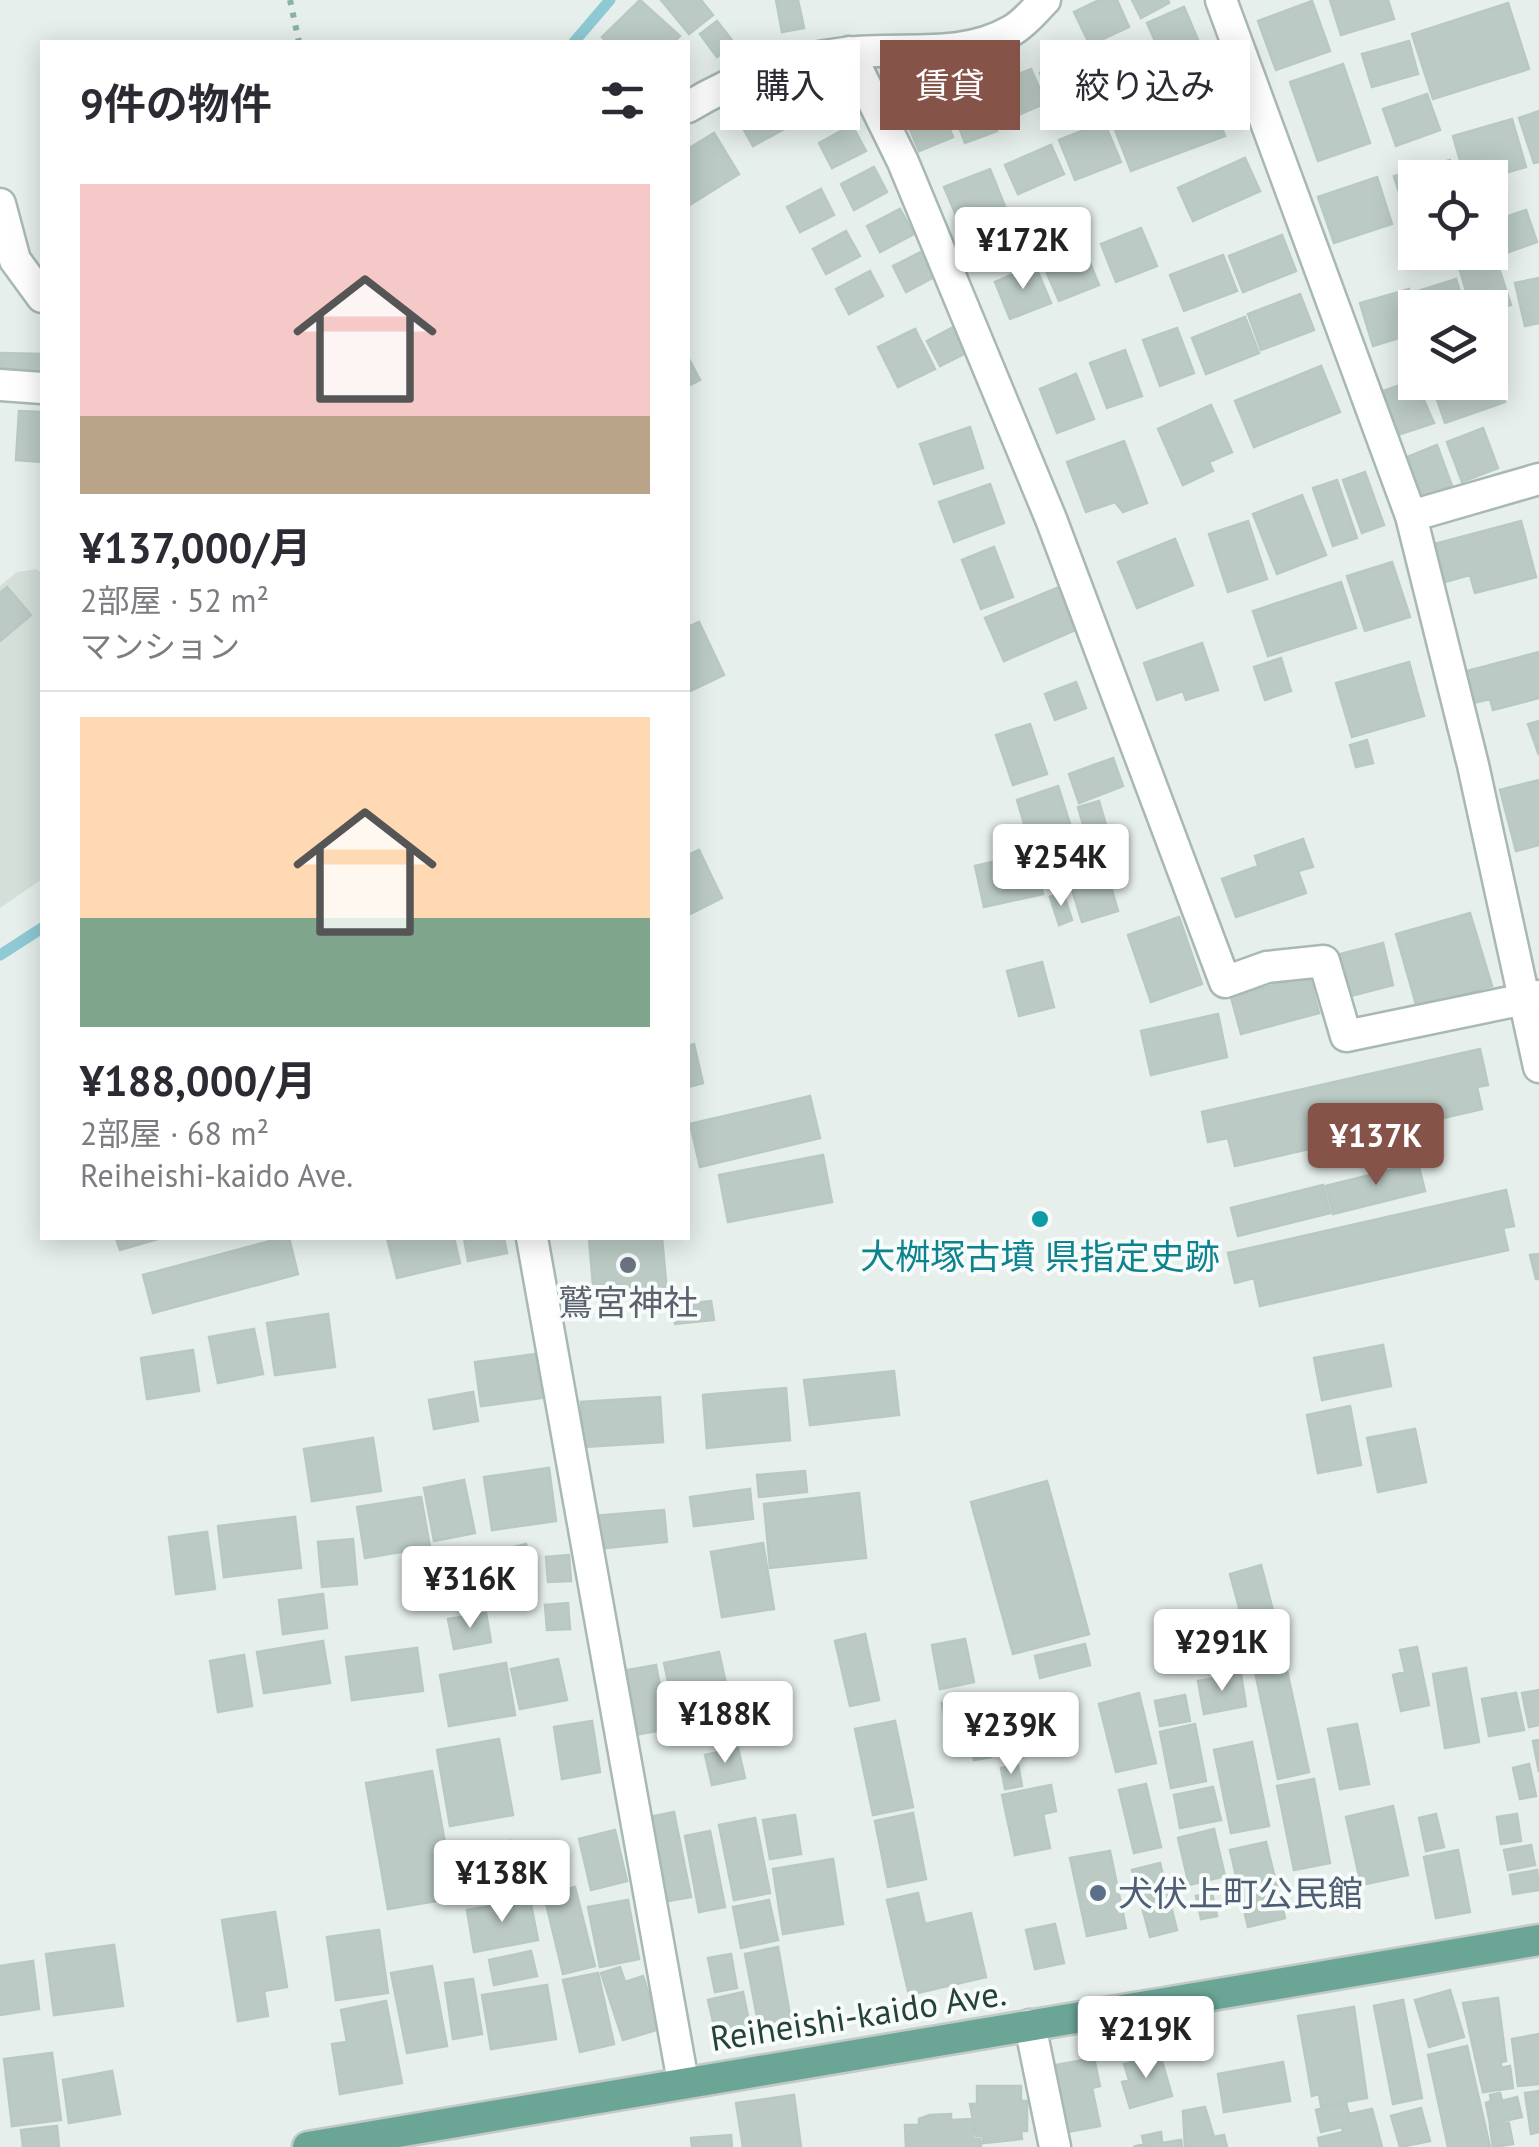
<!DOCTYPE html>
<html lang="ja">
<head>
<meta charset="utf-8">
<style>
	:root { --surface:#fff; --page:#f2f2f3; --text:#2b2b33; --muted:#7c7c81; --line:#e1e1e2; --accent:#855347 }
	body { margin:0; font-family:"PT Sans","Noto Sans JP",sans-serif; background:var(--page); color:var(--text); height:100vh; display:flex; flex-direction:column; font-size:38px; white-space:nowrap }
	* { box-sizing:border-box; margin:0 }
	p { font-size:32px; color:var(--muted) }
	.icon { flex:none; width:55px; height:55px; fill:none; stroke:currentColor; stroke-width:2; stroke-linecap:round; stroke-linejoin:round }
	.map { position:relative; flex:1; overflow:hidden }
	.sheet { position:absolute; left:40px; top:40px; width:650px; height:1200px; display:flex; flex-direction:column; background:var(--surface); border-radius:0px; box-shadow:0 5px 25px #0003 }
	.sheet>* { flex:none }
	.guide { position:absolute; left:720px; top:40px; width:668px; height:90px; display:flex; gap:20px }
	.fabs { position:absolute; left:1398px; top:160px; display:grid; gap:20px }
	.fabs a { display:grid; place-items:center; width:110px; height:110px; border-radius:0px; background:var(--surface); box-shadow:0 5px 25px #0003; font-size:50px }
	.price { position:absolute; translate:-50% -85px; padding:0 22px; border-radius:10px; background:#fff; color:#222; font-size:32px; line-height:65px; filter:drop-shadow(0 2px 5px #0008) }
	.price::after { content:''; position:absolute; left:50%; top:60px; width:30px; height:22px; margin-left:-15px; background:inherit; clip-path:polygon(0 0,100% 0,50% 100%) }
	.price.selected { background:var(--accent); color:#fff }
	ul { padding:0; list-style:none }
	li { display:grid; align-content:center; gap:20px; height:530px; padding:0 40px }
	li+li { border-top:2px solid var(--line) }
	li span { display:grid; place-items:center; height:310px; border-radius:0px; color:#555 }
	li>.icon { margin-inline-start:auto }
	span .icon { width:180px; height:180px; fill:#fffc; stroke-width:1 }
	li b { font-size:42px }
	h2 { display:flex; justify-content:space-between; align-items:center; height:120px; padding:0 40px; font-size:42px }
	.chip { padding:0 35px; border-radius:0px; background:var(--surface); box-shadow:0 5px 25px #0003; font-size:35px; line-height:90px }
	.chip.selected { background:var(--accent); color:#fff }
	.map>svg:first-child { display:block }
</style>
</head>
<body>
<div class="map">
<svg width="1539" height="2147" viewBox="0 0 1539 2147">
	<rect width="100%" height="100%" fill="#e6efeb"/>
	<path fill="#d4dfda" d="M37,569L42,574V879L0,908V586L17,572Z"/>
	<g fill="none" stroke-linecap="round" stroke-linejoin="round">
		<path stroke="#8ec9d4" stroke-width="11" d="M574,42L610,0
			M0,955L42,928"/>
	</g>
	<path fill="#bbcac4" stroke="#b8c9c2" stroke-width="2.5" d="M640,0L680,36L674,42H607L602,37Z
		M661,0H701L713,15L689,34Z
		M776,0H798L804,28L782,32Z
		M1099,0H1117L1129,27L1090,45L1074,12Z
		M1132,0H1168L1169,3L1141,18Z
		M1330,0H1388L1394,19L1341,35Z
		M1312,1L1330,51L1276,70L1258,21Z
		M1508,3L1529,69L1433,99L1412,34Z
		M1184,7L1199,42L1162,57L1147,23Z
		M717,21L735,44L717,57L700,34Z
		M1409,41L1418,74L1372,87L1362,54Z
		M1145,46L1159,78L1106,101L1092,69Z
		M1077,58L1098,107L1061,122L1040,73Z
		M935,60L975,64L979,76L944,88Z
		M1343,64L1370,143L1318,161L1290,82Z
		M1031,69L1046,103L1009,119L994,84Z
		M926,72L953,137L919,151L892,86Z
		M831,81L844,106L811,124L797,98Z
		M979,85L997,131L965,143L948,98Z
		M1206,87L1225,136L1131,171L1112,122Z
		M1427,94L1440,130L1396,146L1383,109Z
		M773,103L786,128L753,146L739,121Z
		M1539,111V162L1534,163L1519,118Z
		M1512,119L1526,167L1488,178H1465L1453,136Z
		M1104,122L1121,162L1075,180L1059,140Z
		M852,125L866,151L832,168L819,143Z
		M714,133L739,174L688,206V149Z
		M1051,145L1064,174L1018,194L1005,165Z
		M1245,158L1260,191L1193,221L1178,188Z
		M1450,160L1455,178H1415V206L1404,209L1394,176Z
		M874,167L887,192L854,210L841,184Z
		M990,169L1006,209L961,227L944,187Z
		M1377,177L1392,224L1334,243L1318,197Z
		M821,189L834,215L800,232L787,207Z
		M900,209L914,234L880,252L867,226Z
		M1526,210L1537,242L1500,255L1490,222Z
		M1141,228L1157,266L1116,282L1101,244Z
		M846,231L860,256L826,274L813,249Z
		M1282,235L1296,271L1243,292L1229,256Z
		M1084,248L1099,285L1059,301L1043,264Z
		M927,249L940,274L906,292L893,266Z
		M1223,255L1237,291L1184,311L1170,275Z
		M1495,256L1511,305L1490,311V308H1471L1459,267Z
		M1035,265L1051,303L1010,319L995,282Z
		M870,271L883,296L849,314L836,289Z
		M1539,278V323L1525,326L1515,283Z
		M1456,279L1465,308H1423L1418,291Z
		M1409,289L1415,333L1373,346L1360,303Z
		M1300,294L1314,330L1261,350L1248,314Z
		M1245,317L1259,353L1206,374L1192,338Z
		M961,323L974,349L940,366L927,341Z
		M1177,328L1194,373L1160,386L1143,340Z
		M915,329L935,369L898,387L878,347Z
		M1125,350L1142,396L1107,408L1090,363Z
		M0,353L42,354V383L0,381Z
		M688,357L700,380L688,386Z
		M1490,360L1505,402L1445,423L1431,382H1490Z
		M1321,366L1340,412L1254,447L1235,401Z
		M1076,374L1094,419L1057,433L1040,389Z
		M1415,380L1434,423L1395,436L1380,392Z
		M1211,405L1232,452L1209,462L1213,471L1183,485L1158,429Z
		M19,411L42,412V462L16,460Z
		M970,427L983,468L934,484L920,444Z
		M1483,428L1498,468L1462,482L1447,442Z
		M1124,441L1147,503L1123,512L1115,502L1086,512L1067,462Z
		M1437,445L1452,486L1416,500L1400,460Z
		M1365,472L1384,525L1362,533L1343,480Z
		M1337,480L1357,538L1333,546L1313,488Z
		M990,484L1004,523L954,542L939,502Z
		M1302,495L1326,555L1277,574L1253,514Z
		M1248,521L1267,579L1228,592L1209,534Z
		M1521,521L1536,577L1475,593L1470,575L1445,582L1435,544Z
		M1175,539L1193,585L1137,608L1118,562Z
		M994,547L1013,597L981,609L962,560Z
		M1392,562L1410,617L1365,631L1347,576Z
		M1341,582L1356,628L1268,656L1253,611Z
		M1064,585L1082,627L1004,661L985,618Z
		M7,587L31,615L0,641V593Z
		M699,622L724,675L688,692V627Z
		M1202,643L1218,690L1186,700L1183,691L1157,700L1144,663Z
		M1539,652V698L1493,710L1490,699L1465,705L1456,674Z
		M1281,658L1291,691L1265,700L1254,667Z
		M1409,662L1424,716L1352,737L1336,683Z
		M1076,682L1086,708L1055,720L1045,694Z
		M1539,721V755L1528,724Z
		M1030,724L1047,774L1013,785L996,735Z
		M1367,740L1373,763L1356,767L1350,745Z
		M1113,758L1123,786L1079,803L1069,774Z
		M1539,780V845L1516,851L1500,790Z
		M1058,786L1070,824L1028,837L1017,800Z
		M1099,801L1106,825L1085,831L1078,807Z
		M1096,834L1106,870L1070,880L1059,844Z
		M1303,839L1313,867L1298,871L1306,893L1236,917L1222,879L1258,866L1255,856Z
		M1049,849L1055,872L1039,876L1043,894L984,907L975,866Z
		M699,850L722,898L688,915V855Z
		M1108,876L1118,911L1082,922L1071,886Z
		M1063,892L1072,920L1059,925L1050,897Z
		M1470,913L1492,986L1417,1008L1396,934Z
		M1179,917L1202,984L1151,1002L1128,935Z
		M1383,943L1393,985L1347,997L1337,955Z
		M1042,962L1054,1007L1019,1016L1007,971Z
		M1309,975L1319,1013L1241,1034L1231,997Z
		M1218,1014L1227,1057L1151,1075L1141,1031Z
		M694,1044L703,1083L688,1087V1046Z
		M1480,1049L1488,1085L1477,1087L1482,1109L1235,1166L1228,1138L1208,1142L1202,1112Z
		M810,1096L820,1138L700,1167L690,1124Z
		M823,1155L832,1202L728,1222L719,1175Z
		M1418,1163L1425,1191L1333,1214L1326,1186Z
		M1323,1185L1330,1213L1238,1236L1231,1208Z
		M1506,1190L1514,1226L1503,1228L1508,1250L1260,1306L1254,1278L1235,1283L1228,1253Z
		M116,1238H161L120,1250Z
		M281,1238H289L298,1274L153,1313L143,1275Z
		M387,1238H454L460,1263L397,1278Z
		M464,1238H504L507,1253L468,1261Z
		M589,1238H662L667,1292L594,1297Z
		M1539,1254V1279H1536L1530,1255Z
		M711,1301L714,1320L675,1324L673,1305Z
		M328,1314L335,1367L275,1375L267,1323Z
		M254,1329L263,1374L218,1383L209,1337Z
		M1383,1345L1391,1386L1322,1400L1314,1358Z
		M193,1350L199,1391L147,1399L141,1358Z
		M536,1354L542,1398L481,1406L475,1362Z
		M894,1371L899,1415L810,1425L804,1380Z
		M786,1388L790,1440L707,1448L703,1395Z
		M473,1392L478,1421L434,1429L429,1400Z
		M660,1397L663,1442L584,1447L581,1402Z
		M1350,1406L1361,1465L1318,1473L1307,1415Z
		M1415,1429L1426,1482L1378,1492L1367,1438Z
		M373,1438L381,1491L312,1501L304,1449Z
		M549,1468L556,1521L492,1530L484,1477Z
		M805,1471L807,1492L759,1497L757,1475Z
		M464,1480L475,1533L434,1541L424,1488Z
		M1047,1481L1089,1634L1013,1654L971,1502Z
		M750,1489L753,1519L694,1526L690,1497Z
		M859,1493L866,1558L770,1568L764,1504Z
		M421,1497L430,1547L365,1558L357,1507Z
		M664,1510L667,1542L597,1549L594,1516Z
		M295,1517L301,1568L224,1577L218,1526Z
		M207,1532L215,1589L176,1594L169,1537Z
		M353,1539L357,1584L322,1587L318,1542Z
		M763,1543L774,1609L722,1617L711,1552Z
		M526,1544L536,1588L456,1607L445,1564Z
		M569,1555L571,1581L548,1582L546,1557Z
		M1261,1565L1275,1618L1244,1626L1230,1574Z
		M323,1594L327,1628L283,1634L279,1600Z
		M568,1603L570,1629L547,1630L545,1605Z
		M486,1613L491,1642L454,1649L448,1619Z
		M865,1634L879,1700L850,1706L835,1641Z
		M965,1639L974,1682L940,1689L932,1645Z
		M323,1641L330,1683L264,1693L257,1652Z
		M1085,1644L1090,1665L1040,1678L1035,1656Z
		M1417,1647L1429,1705L1401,1711L1393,1675L1405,1672L1400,1650Z
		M417,1648L423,1691L352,1700L346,1657Z
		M719,1652L728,1693L673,1705L664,1663Z
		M244,1655L252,1706L218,1712L210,1661Z
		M558,1659L567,1700L520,1709L511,1669Z
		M506,1663L515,1715L449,1726L440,1675Z
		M656,1665L668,1729L629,1736L617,1672Z
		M1286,1666L1309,1772L1278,1779L1255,1672Z
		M1466,1668L1479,1742L1445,1748L1433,1674Z
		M1241,1674L1246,1706L1204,1714L1198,1681Z
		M1539,1690V1725L1529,1727L1522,1693Z
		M1139,1693L1156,1763L1116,1772L1099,1704Z
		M1516,1693L1524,1730L1489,1736L1482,1699Z
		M1185,1695L1190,1721L1160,1726L1155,1701Z
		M976,1697L979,1717L945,1723L942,1703Z
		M592,1721L600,1772L562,1779L554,1727Z
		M895,1721L913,1807L873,1815L855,1729Z
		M1195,1724L1206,1781L1171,1788L1160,1732Z
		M1357,1724L1369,1784L1340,1789L1328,1729Z
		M987,1736L991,1757L974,1760L970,1739Z
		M499,1739L513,1815L450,1826L437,1750Z
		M1539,1740V1772L1533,1741Z
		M1252,1742L1269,1826L1231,1833L1214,1750Z
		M738,1748L745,1778L712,1785L705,1755Z
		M1529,1764L1536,1796L1520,1799L1513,1768Z
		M1018,1765L1022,1786L1005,1789L1001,1768Z
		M432,1771L455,1898L388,1909L366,1783Z
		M1314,1779L1330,1863L1294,1870L1277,1786Z
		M1146,1784L1161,1847L1134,1853L1119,1790Z
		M1051,1785L1056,1811L1043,1814L1050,1848L1015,1855L1002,1795Z
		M1213,1787L1221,1820L1180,1828L1174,1795Z
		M1393,1806L1408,1875L1361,1885L1346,1817Z
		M674,1812L691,1897L662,1902L645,1818Z
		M913,1813L926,1879L888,1887L875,1821Z
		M1436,1814L1444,1847L1426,1851L1419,1818Z
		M1517,1814L1521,1841L1501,1844L1497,1817Z
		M795,1815L801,1854L770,1859L763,1820Z
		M755,1818L770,1893L734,1900L719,1825Z
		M1214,1829L1225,1876L1189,1885L1178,1838Z
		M615,1830L627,1881L591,1890L579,1839Z
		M710,1831L725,1907L699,1912L685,1836Z
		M511,1841L519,1892L465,1900L458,1849Z
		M1266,1842L1285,1918L1248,1927L1230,1850Z
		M1531,1845L1535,1865L1508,1870L1504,1850Z
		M1458,1850L1470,1912L1436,1918L1424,1857Z
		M1110,1851L1126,1928L1087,1936L1070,1858Z
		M833,1859L843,1924L783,1934L773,1869Z
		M1160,1863L1177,1930L1150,1937L1132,1870Z
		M1537,1870L1539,1890L1513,1894L1510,1875Z
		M575,1887L595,1966L563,1974L544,1895Z
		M918,1893L925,1924L971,1913L986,1977L909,1995L887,1900Z
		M1212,1893L1217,1916L1201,1919L1196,1896Z
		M530,1899L538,1940L474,1952L467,1910Z
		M628,1900L639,1959L600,1967L588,1907Z
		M769,1900L778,1940L741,1948L733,1907Z
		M275,1912L287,1987L264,1991L268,2016L238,2021L222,1920Z
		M1055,1924L1064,1963L1035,1969L1026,1930Z
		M379,1930L388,1993L336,2000L327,1937Z
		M114,1945L123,2006L54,2015L46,1954Z
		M778,1947L791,2021L759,2027L745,1954Z
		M531,1951L537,1976L494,1985L489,1960Z
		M731,1954L737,1988L715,1992L708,1958Z
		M33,1961L39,2009L0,2015V1966Z
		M432,1966L447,2046L407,2053L391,1973Z
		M620,1967L625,1982L643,1976L660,2029L623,2040L601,1973Z
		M598,1973L614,2044L580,2052L563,1980Z
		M473,1979L482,2034L453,2039L445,1983Z
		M547,1985L556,2039L491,2049L482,1995Z
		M1450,1990L1464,2037L1429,2047L1415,2000Z
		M743,1992L751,2031L717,2039L708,2000Z
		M1498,1998L1506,2061L1501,2062V2068L1510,2066L1513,2088L1483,2092L1463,2003Z
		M1403,2000L1422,2098L1393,2104L1374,2006Z
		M386,2001L402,2083L340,2094L332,2044L347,2042L341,2010Z
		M1354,2007L1367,2098L1321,2106L1319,2094L1312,2096L1298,2016Z
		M1539,2034V2084L1518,2086L1512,2039Z
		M1467,2046L1490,2147H1448L1428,2055Z
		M52,2053L61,2120L12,2126L4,2059Z
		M1160,2054L1172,2096L1130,2108L1122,2082L1129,2080L1124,2064Z
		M1094,2058L1100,2086L1092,2088L1100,2126L1056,2134L1051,2066Z
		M1283,2062L1290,2101L1224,2112L1218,2074Z
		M112,2071L120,2114L69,2123L63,2080Z
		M977,2086H1021V2101H1027V2131H1021L1022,2139L983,2143V2136H976L970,2104H977Z
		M1539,2091V2132L1531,2134L1525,2093Z
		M1500,2093L1502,2101L1517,2097L1522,2117L1490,2124L1486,2103L1491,2101L1490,2095Z
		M794,2095L801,2147H743L736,2103Z
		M1346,2103L1349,2114L1372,2109L1382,2147H1320L1318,2138L1343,2132L1342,2127L1321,2132L1316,2110Z
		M1205,2107L1214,2137L1224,2135L1227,2147H1185L1183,2111Z
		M1421,2108L1430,2141L1400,2147L1391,2116Z
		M951,2114V2120L973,2119V2139H980L981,2147H906L905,2125H919V2119L930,2115Z
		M1509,2123L1513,2144L1493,2147L1490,2126Z
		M57,2126L59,2147H23L21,2130Z
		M1161,2132L1162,2143L1181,2140L1182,2147H1133L1144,2144L1142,2136Z
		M731,2135L732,2147H692L691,2138Z"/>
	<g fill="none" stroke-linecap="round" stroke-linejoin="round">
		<g stroke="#a8b8b2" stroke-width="35">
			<path id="minor" d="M1221,0L1411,516L1473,765L1539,1067
				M849,52L903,162L1051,519L1225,982L1267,967L1324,961L1346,1036L1539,996
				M688,107C738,77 787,60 845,53C900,46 961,60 1011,31C1024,24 1035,10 1045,0
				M0,204L15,260L42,297
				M0,385L42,388
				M1411,516L1539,479
				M532,1238L683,2082
				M1030,2025L1055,2147"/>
		</g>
		<g stroke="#c2cac8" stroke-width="35">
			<path id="major" d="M308,2147L1539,1940"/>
		</g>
		<path stroke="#86b3a5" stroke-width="6" stroke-dasharray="5 8" stroke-linecap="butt" d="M290,0L299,42"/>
		<use href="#minor" stroke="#fff" stroke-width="30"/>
		<use href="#major" stroke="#6aa596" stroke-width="30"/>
	</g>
	<circle fill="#0f9aa8" stroke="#f7fbf9" stroke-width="4" cx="1040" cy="1219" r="10"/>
	<circle fill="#6b7280" stroke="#f7fbf9" stroke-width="4" cx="628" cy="1265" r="10"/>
	<circle fill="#5c6f8a" stroke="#f7fbf9" stroke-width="4" cx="1098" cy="1893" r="10"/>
	<g text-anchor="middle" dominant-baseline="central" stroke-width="8" stroke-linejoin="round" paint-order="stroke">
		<g font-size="35" fill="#0d838f" stroke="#f7fbf9">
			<text x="1040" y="1256">大桝塚古墳 県指定史跡</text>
		</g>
		<g font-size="35" fill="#5b616d" stroke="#f7fbf9">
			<text x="628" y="1302">鷲宮神社</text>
		</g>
		<g font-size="35" fill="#4e5e75" stroke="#f7fbf9" text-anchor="start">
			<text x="1118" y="1893">犬伏上町公民館</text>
		</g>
		<g font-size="35" fill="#24423a" stroke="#f7fbf9">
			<text transform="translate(858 2015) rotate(-9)">Reiheishi-kaido Ave.</text>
		</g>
	</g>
</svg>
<div class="fabs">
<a><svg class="icon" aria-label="locate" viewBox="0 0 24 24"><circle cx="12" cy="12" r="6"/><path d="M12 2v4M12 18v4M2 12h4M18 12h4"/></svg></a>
<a><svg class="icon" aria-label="layers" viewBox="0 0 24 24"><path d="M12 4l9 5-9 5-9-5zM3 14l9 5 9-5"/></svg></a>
</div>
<b class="price" style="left:1023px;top:292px">¥172K</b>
<b class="price" style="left:1061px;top:909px">¥254K</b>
<b class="price selected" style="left:1376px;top:1188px">¥137K</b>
<b class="price" style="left:470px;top:1631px">¥316K</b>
<b class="price" style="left:1222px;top:1694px">¥291K</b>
<b class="price" style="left:725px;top:1766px">¥188K</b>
<b class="price" style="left:1011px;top:1777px">¥239K</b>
<b class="price" style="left:502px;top:1925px">¥138K</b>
<b class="price" style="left:1146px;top:2081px">¥219K</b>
<div class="guide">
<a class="chip">購入</a>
<a class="chip selected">賃貸</a>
<a class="chip">絞り込み</a>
</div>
<section class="sheet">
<h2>9件の物件<svg class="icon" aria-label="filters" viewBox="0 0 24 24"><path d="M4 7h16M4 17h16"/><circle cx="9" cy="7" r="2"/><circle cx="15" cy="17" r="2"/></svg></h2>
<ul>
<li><span style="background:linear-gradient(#f6c9c9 75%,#b9a48a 0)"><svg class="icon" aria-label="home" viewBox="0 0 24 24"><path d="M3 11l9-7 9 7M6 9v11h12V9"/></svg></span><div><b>¥137,000/月</b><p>2部屋 · 52 m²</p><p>マンション</p></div></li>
<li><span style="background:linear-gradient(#ffd9b3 65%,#7fa58c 0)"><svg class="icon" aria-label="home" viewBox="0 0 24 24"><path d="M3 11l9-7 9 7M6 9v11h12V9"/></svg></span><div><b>¥188,000/月</b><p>2部屋 · 68 m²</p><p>Reiheishi-kaido Ave.</p></div></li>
</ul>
</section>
</div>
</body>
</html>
